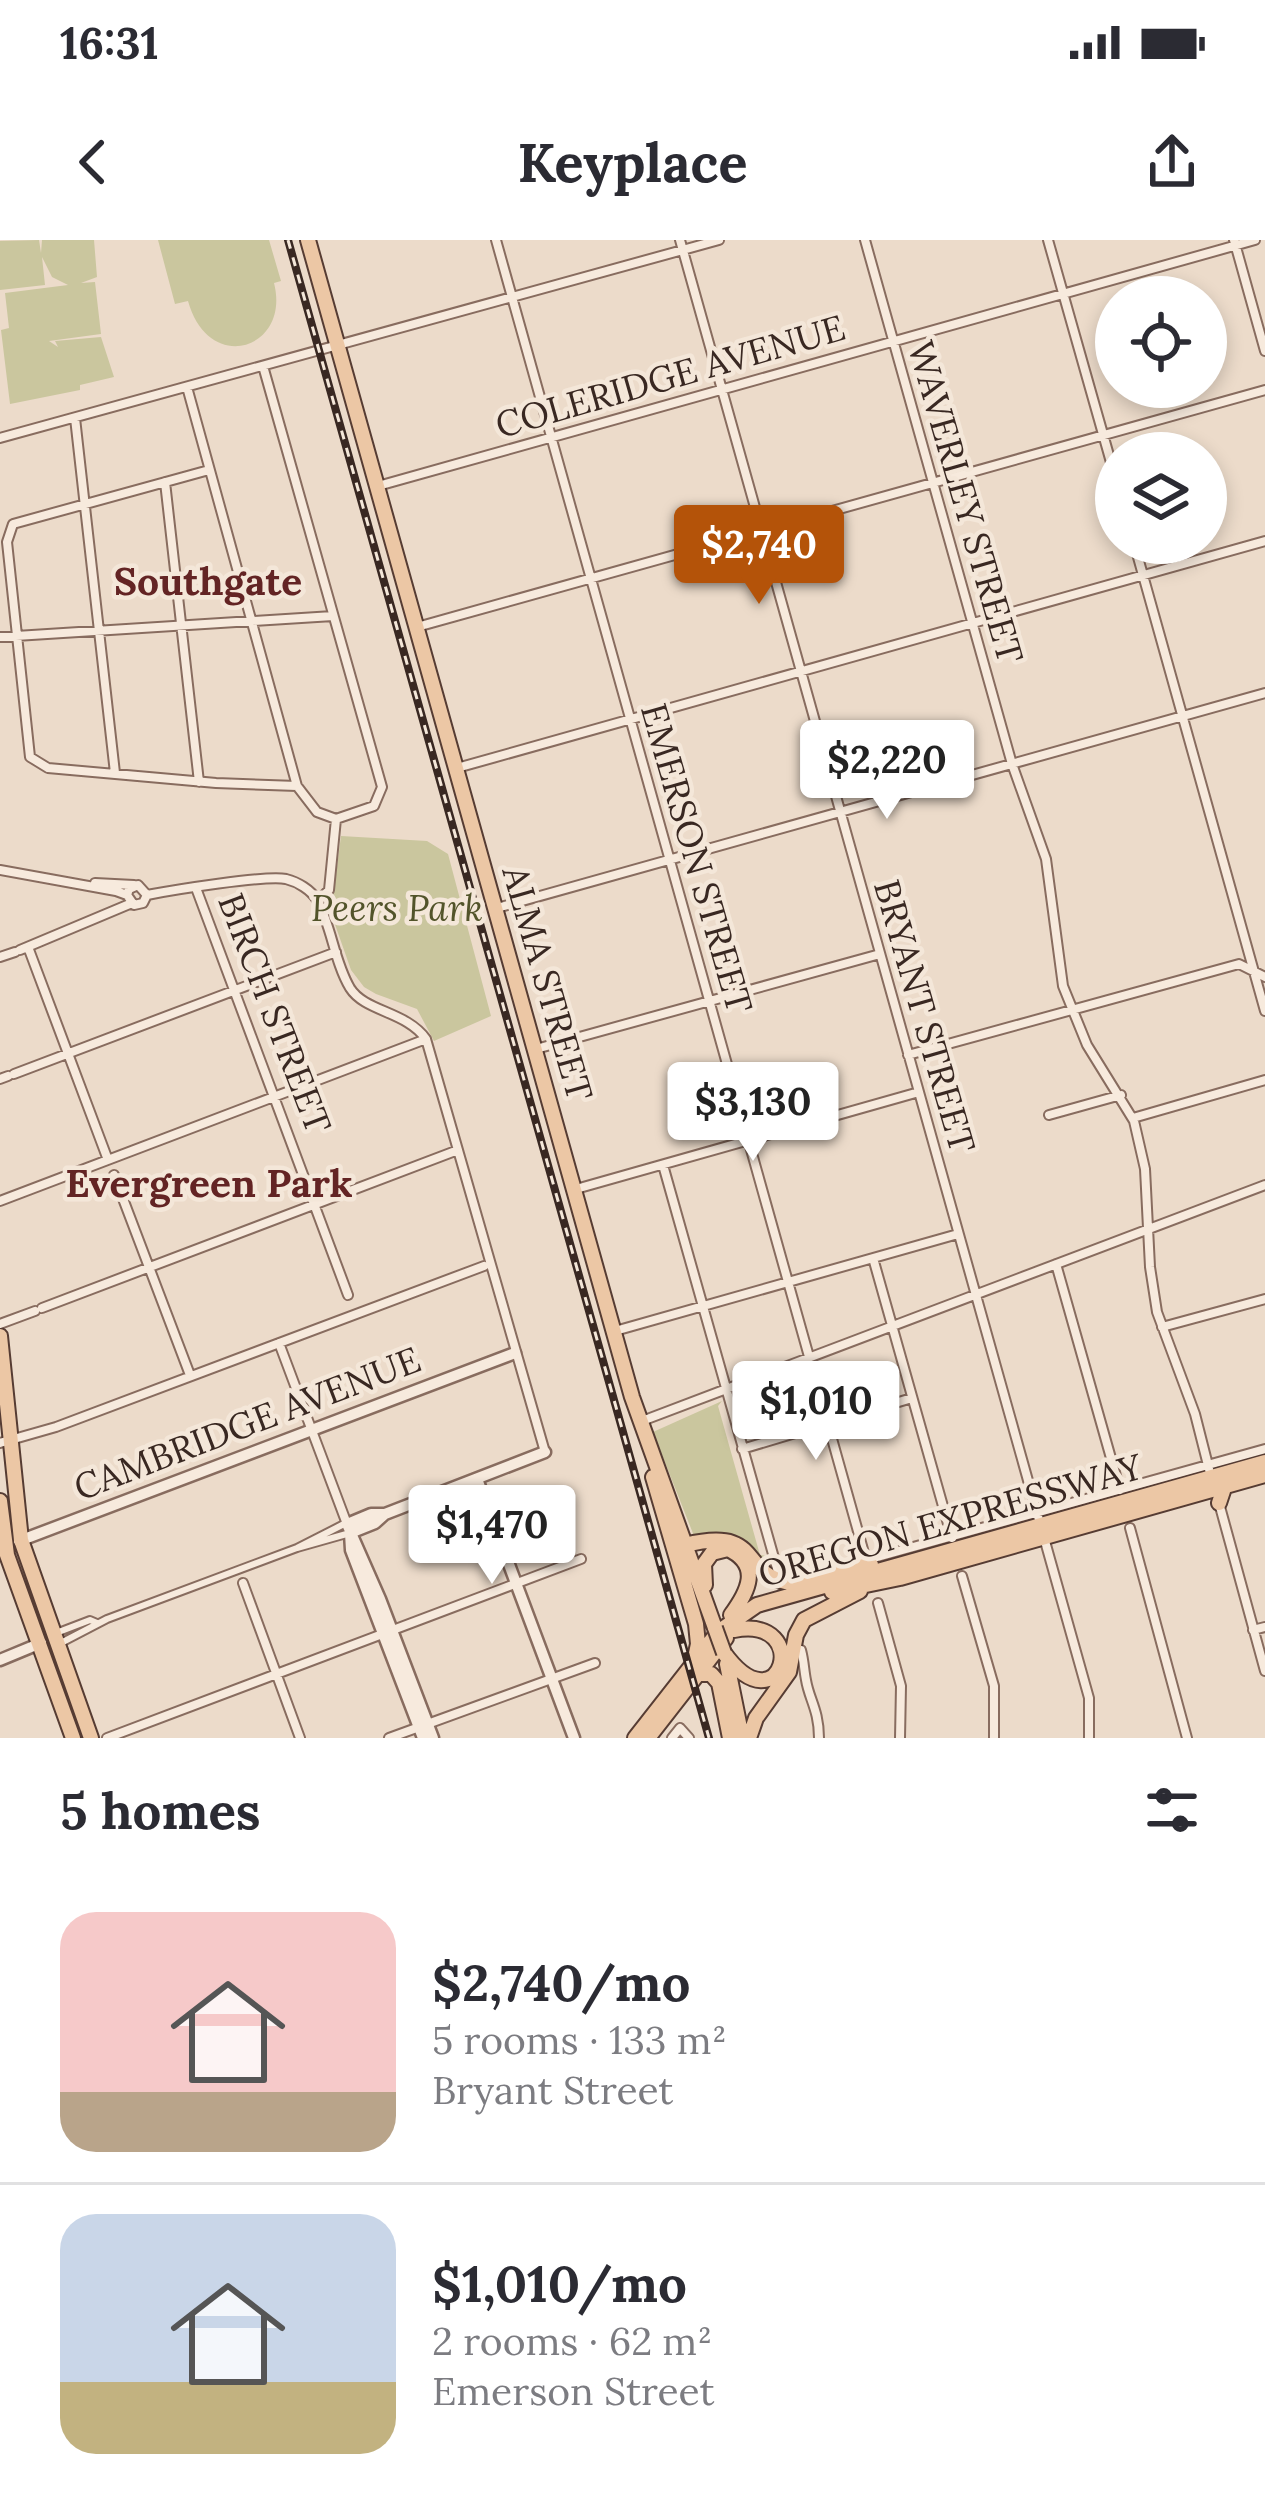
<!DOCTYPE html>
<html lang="en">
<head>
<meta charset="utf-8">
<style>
	:root { --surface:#fff; --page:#f7f7f7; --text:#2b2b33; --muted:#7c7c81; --line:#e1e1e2; --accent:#b45309 }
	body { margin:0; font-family:Lora,serif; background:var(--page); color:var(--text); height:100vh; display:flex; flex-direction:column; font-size:45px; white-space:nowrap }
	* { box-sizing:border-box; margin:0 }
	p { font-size:39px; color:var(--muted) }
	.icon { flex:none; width:66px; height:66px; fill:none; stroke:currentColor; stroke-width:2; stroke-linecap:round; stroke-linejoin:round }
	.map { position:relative; height:1498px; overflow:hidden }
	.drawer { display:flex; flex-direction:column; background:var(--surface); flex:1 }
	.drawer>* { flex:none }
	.tools { position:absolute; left:1095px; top:36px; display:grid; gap:24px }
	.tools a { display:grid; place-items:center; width:132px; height:132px; border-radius:50%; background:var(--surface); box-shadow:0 6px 18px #0003; font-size:60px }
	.price { position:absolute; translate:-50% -102px; padding:0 27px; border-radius:12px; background:#fff; color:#222; font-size:39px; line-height:78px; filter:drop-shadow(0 3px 6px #0008) }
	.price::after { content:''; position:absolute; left:50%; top:72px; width:36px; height:27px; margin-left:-18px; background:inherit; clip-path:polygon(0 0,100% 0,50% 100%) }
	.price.current { background:var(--accent); color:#fff }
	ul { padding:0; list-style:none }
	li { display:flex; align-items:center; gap:36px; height:300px; padding:0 60px }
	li+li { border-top:3px solid var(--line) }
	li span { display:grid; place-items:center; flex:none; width:336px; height:240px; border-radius:36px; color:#555 }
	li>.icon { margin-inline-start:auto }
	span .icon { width:144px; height:144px; fill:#fffc; stroke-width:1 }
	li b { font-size:51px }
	h2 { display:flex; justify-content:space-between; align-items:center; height:144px; padding:0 60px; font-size:51px }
	.status { display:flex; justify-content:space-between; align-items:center; height:84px; padding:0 60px; background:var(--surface); direction:ltr }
	.status svg { height:33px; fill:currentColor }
	header { display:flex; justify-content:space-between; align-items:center; height:156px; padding:0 60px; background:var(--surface); font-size:54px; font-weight:700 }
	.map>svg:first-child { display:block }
</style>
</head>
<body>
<div class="status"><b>16:31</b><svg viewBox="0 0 49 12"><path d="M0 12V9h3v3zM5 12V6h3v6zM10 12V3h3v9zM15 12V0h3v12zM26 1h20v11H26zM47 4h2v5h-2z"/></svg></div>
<header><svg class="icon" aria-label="back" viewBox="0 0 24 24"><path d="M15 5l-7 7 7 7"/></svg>Keyplace<svg class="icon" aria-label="share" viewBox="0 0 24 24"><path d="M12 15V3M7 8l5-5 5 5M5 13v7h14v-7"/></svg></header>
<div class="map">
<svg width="1265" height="1498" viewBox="0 0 1265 1498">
	<rect width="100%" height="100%" fill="#ecdbca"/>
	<path fill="#cac69e" d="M39,0L41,13L42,0H94L97,37L81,43L95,42L101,94L49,101L58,107L55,101L101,97L114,137L80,145V150L10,164L1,90L9,88L5,53L68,45L52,37L42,17L45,45L0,50V1Z
		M158,0H269L281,41L274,43C291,109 209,136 188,61L175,64Z
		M341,596L427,601L448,614L491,776L434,801L417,769L376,754L364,747L351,730L331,673Z
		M722,1161L718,1166L760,1315L768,1316L770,1328L722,1295L694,1296L653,1192Z"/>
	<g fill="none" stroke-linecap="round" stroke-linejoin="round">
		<g stroke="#886c5f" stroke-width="10">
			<path id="pedestrian" d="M297,1308L350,1293
				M56,1393L90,1380L97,1383
				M59,1404L107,1379L297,1308L344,1284"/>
		</g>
		<g stroke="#886c5f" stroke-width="12">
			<path id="minor" d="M496,0L866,1320
				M680,0L1089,1458V1498
				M865,0L1012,524L1046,619L1063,746L1087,805L1134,881L1145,929L1150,1027L1157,1072L1195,1174L1211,1237
				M1048,0L1116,240
				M1234,0L1265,111
				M263,126L382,547L374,566L336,579
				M187,147L297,546L317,572L336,579L329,650L323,656
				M75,178L115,533
				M0,198L719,0
				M209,230L13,284L7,302L30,517L48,528L216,543L297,546
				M165,242L199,542
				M378,246L1255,0
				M1134,303L1265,771
				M417,387L1265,150
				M0,397L333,376
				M457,528L1265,301
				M0,630L116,651L127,655L134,665L143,663L147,655L138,645L129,649L127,655
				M95,643L134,645
				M196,648L348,1055
				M147,655C173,650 265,635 286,639C298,642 311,650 317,660C332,687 334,721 350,748C365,772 406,771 426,799L545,1212
				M497,668L1265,453
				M28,707L108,920
				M20,710L132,663
				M0,717L15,712
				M536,809L880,714
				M908,815L1239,724L1265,737
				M14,834L336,712
				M0,839L8,836
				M1049,875L1121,855
				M1133,878L1265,840
				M663,925L780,1339
				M114,935L190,1135
				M576,949L919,852
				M0,961L426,799
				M873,1018L952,1298
				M1056,1024L1120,1250
				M42,1068L458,910
				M0,1084L35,1071
				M1162,1087L1265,1059
				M615,1091L958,994
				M279,1103L347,1284
				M642,1181L1265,945
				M0,1203L56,1187L484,1026
				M742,1209L912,1158
				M1219,1263L1265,1431
				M1130,1288L1187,1498
				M863,1321L1265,1209
				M962,1336L994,1446V1498
				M243,1343L300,1498
				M878,1363L901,1446L900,1498
				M1253,1390L1265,1387
				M801,1410C804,1421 804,1430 806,1440C809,1459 819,1470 819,1498
				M107,1498L581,1319
				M389,1498L595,1423
				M672,1498L680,1488L689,1498"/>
		</g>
		<g stroke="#886c5f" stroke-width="15">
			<path id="tertiary" d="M477,1239L574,1498
				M350,1293L351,1310L423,1498
				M350,1293L375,1283L385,1274
				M19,1301L515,1113
				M0,1420L41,1403
				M433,1498L380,1359L347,1284L371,1274H385L545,1212"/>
		</g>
		<g stroke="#563c33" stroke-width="18">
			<path id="primary" d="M308,0L632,1157L715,1388
				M0,1096L21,1300L91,1498
				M653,1237L696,1384L698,1404L695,1418
				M0,1261L7,1315L73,1498
				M1219,1263L1225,1245
				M685,1305C763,1286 739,1333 786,1342C801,1344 850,1327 871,1325
				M705,1345L704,1324L712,1313L728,1309C762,1325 748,1352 731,1375
				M832,1352L900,1338L1265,1235
				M724,1413C781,1491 814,1375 734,1390
				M727,1424L742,1498
				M698,1434H711L719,1443L730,1498
				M635,1498L718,1392L757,1365L1265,1222
				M648,1498L726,1398
				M749,1498L756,1478L789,1432L796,1395L804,1380L860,1351"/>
		</g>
		<use href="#pedestrian" stroke="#f7eadd" stroke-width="6"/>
		<use href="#minor" stroke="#f7eadd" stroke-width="8"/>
		<use href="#tertiary" stroke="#f7eadd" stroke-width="10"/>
		<use href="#primary" stroke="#ecc7a5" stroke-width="14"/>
		<g stroke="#392822" stroke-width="8">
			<path id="rail" d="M288,0L709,1498"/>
		</g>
		<use href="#rail" stroke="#f4e7d9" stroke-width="3" stroke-dasharray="9" stroke-linecap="butt"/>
		<g stroke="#563c33" stroke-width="18" stroke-linecap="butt">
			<path id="primary-bridge" d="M715,1388L724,1413"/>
		</g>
		<use href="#primary-bridge" stroke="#ecc7a5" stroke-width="14"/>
	</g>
	<g text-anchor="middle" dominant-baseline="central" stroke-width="9" stroke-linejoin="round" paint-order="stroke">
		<g font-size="36" fill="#392822" stroke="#f4e7d9">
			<text transform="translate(670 136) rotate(-16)">COLERIDGE AVENUE</text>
			<text transform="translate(966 262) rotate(74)">WAVERLEY STREET</text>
			<text transform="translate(697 618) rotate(74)">EMERSON STREET</text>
			<text transform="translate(548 743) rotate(74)">ALMA STREET</text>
			<text transform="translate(275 773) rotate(69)">BIRCH STREET</text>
			<text transform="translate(925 776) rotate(74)">BRYANT STREET</text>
			<text transform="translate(247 1183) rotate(-21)">CAMBRIDGE AVENUE</text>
			<text transform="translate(950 1280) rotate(-16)">OREGON EXPRESSWAY</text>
		</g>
		<g font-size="36" font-style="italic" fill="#52542a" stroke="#f4e7d9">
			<text x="397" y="668">Peers Park</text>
		</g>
		<g font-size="39" font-weight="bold" fill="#632424" stroke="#f4e7d9">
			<text x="208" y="341">Southgate</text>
			<text x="209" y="943">Evergreen Park</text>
		</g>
	</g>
</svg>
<div class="tools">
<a><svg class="icon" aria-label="locate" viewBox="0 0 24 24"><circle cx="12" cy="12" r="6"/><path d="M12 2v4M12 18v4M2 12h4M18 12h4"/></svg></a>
<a><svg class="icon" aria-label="layers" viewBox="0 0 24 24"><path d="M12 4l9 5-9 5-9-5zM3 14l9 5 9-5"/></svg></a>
</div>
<b class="price current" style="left:759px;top:367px">$2,740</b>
<b class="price" style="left:887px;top:582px">$2,220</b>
<b class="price" style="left:753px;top:924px">$3,130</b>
<b class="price" style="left:816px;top:1223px">$1,010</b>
<b class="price" style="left:492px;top:1347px">$1,470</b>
</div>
<section class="drawer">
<h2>5 homes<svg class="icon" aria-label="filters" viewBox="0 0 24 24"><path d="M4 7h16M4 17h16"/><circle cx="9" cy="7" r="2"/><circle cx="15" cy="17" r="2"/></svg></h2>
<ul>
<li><span style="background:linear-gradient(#f6c9c9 75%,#b9a48a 0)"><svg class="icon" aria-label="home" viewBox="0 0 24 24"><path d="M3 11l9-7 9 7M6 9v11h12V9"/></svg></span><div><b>$2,740/mo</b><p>5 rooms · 133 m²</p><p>Bryant Street</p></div></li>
<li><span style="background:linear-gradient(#c9d6e8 70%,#c2b280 0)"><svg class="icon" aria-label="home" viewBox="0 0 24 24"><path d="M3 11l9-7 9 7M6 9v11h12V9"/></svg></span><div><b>$1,010/mo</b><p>2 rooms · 62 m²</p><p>Emerson Street</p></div></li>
</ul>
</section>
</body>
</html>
